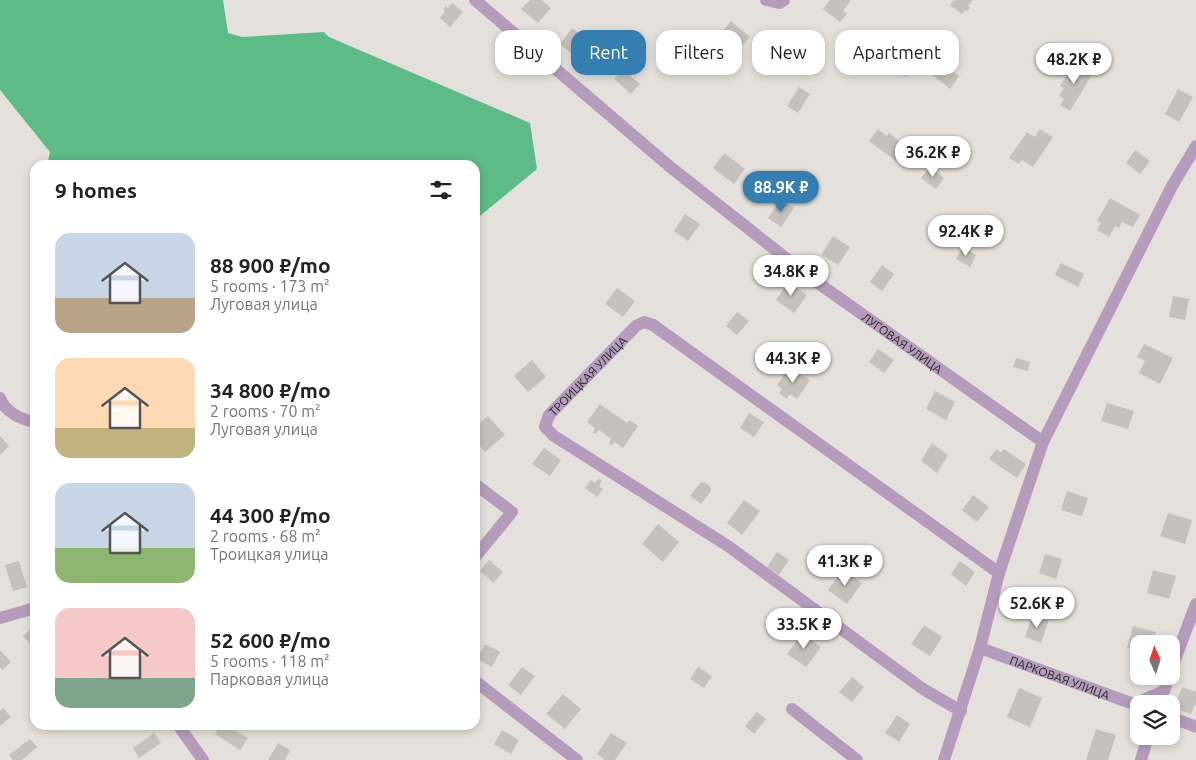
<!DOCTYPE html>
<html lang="en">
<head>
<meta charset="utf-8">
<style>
	:root { --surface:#fff; --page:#f2f2f2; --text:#222; --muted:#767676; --accent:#347eb1 }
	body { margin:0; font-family:Ubuntu,sans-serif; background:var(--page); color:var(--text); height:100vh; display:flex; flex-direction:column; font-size:19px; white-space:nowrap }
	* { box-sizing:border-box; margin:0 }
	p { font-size:16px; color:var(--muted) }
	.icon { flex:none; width:28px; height:28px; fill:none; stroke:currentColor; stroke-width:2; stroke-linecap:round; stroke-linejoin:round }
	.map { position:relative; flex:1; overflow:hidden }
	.sheet { position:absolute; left:30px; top:160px; width:450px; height:570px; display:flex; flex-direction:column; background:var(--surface); border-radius:15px; box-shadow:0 2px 8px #0003 }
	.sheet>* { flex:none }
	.top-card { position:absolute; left:495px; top:30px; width:475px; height:45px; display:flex; gap:10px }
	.needle { width:32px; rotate:357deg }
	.controls { position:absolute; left:1130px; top:635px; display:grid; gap:10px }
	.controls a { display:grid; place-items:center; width:50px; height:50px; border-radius:10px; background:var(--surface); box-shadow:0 2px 8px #0003; font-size:25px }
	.price { position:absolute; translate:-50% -42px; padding:0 11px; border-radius:18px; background:#fff; color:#222; font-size:16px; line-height:32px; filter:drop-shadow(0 1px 2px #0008) }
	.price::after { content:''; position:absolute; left:50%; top:30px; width:15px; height:11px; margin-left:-8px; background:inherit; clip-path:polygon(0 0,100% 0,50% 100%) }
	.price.on { background:var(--accent); color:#fff }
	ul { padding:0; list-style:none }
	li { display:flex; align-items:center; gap:15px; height:125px; padding:0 25px }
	li span { display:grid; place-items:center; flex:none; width:140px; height:100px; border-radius:15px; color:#555 }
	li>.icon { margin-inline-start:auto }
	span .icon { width:60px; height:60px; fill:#fffc; stroke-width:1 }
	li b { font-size:21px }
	h2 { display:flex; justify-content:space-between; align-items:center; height:60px; padding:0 25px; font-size:21px }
	.pill { padding:0 18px; border-radius:15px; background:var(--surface); box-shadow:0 2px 8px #0003; font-size:18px; line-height:45px }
	.pill.on { background:var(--accent); color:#fff }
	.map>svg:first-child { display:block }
</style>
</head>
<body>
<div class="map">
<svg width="1196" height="760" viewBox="0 0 1196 760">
	<rect width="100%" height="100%" fill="#e4e0db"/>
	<path fill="#5dbb88" d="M0,0H223L228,33L242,37L324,32L329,37L530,123L537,169L475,220V165H47L50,152L0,90Z"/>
	<path fill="#c5c1bc" d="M530,0H541L551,8L538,23L521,9Z
		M830,0H851L843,11L847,14L840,22L823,9Z
		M954,0H973L968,6L970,8L967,11L965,10L962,14L950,5Z
		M452,3L463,12L450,27L440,18L445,11L443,10L446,6L448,8Z
		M731,21L750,37L735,54L717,38Z
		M572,28L590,43L578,59L560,44Z
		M907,56L916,62L906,77L896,71Z
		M1074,62L1093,73L1070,111L1060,105L1064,99L1059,96L1064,88L1060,86Z
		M942,64L959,76L950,89L933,76Z
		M622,69L640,84L631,94L614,79Z
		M799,87L810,94L798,113L787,106Z
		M1178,89L1193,97L1179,122L1165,114Z
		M878,129L887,136L889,133L907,147L896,161L869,141Z
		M1040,129L1053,137L1033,167L1022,160L1019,164L1009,158L1027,132L1035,137Z
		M1135,150L1150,161L1140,174L1126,163Z
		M724,153L745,169L734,184L713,168Z
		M930,167L944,178L936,189L921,178Z
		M1110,198L1140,215L1133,227L1122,222L1119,228L1115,226L1109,237L1097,230L1101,223L1097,221Z
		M781,199L794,208L781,227L768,218Z
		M685,214L700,224L688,241L674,231Z
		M833,236L850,247L838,265L821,255Z
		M962,247L976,255L970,267L956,259Z
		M1061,263L1084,274L1078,287L1055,275Z
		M882,265L894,274L882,291L870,282Z
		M788,282L807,295L794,313L776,300Z
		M617,288L635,301L623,317L605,304Z
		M1173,296L1189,299L1185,320L1169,317Z
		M737,312L749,321L737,335L726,326Z
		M1144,344L1173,358L1160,384L1139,373L1145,361L1137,357Z
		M878,349L894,360L884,373L869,362Z
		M1016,358L1030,362L1028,371L1013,367Z
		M532,360L546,377L528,392L514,376Z
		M789,367L810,380L797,399L790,394L787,399L779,393L782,389L777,385Z
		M935,391L955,402L946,420L926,409Z
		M1107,403L1134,411L1128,429L1101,421Z
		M600,404L627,423L630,420L638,426L623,448L615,442L611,445L609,444L611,439L599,430L595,434L593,433L595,428L587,422Z
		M749,413L764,422L754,437L740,428Z
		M488,416L505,435L485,452L475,441V427Z
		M0,436L9,446L0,455Z
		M932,443L948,455L937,473L921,461Z
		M544,448L561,460L550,476L532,464Z
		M996,449L1001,452L1004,449L1026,464L1017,478L989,459Z
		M598,479L602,480L599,486L603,489L597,497L585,488L591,480L595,483Z
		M704,482L710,486L711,491L701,504L690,496L700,483Z
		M1067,491L1088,498L1082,516L1061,510Z
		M973,495L989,507L977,522L962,510Z
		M744,500L760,511L742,535L727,523Z
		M1168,513L1192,520L1185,544L1160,536Z
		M658,524L679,542L663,562L642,544Z
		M777,552L789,560L779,575L767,567Z
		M1045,554L1062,559L1056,579L1039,573Z
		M489,560L503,572L493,583L480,571Z
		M19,561L27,587L13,591L5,565Z
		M960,561L975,572L966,586L951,574Z
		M843,570L862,583L847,604L828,590Z
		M1153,570L1176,576L1169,599L1147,593Z
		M1032,615L1049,620L1041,643L1025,637Z
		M924,625L942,637L930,656L911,644Z
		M1133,626L1156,632L1153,644H1139V651L1127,648Z
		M32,628L35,632V649L23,636Z
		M802,633L821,647L806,667L787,654Z
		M485,644L500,652L492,667L477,659Z
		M0,650L11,662L2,670L0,667Z
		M522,667L535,676L521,695L508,685Z
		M698,667L712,676L704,688L690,679Z
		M852,677L864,687L852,702L839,692Z
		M1182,687L1196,692V703L1191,714L1174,708Z
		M1019,688L1042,698L1030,727L1007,717Z
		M563,694L581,709L565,729L546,714Z
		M3,708L11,717L0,726V711Z
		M757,712L766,719L754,734L745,726Z
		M897,715L910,724L899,742L885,733Z
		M221,725H226L248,738L240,750L215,734Z
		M1096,729L1116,735L1108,760H1086Z
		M502,730L519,740L511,754L494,744Z
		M154,733L161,743L139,758L133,748Z
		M611,733L627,743L615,760H605L597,754Z
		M30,739L37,747L22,760H13L9,755Z
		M278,743L290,750L285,760H268Z"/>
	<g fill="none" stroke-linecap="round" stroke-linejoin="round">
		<g stroke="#b69cbc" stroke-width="12">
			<path id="s1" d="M475,0L669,166L811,278L1043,442"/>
			<path d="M766,0L779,3L784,0"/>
			<path d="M0,398C5,412 22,420 35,422"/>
			<path d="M475,484L512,512L475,557"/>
			<path d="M0,618L35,608"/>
			<path id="s2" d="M980,648L1139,706"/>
			<path d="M1171,670L1196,604"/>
			<path d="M475,681L577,760"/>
			<path d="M1134,704L1164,691L1169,676"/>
			<path d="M792,709L857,760"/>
			<path id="s3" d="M961,711L923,689L728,546L554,436L545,427L549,415L636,326L644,322L653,325L999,573"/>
			<path d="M1171,717L1196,727"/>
			<path d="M178,725L203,760"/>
			<path d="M944,760L980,648L999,573L1043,442L1172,186L1196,146"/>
			<path d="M1141,760L1148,736"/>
		</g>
	</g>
	<g text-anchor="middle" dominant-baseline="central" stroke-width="4" stroke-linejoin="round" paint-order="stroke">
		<g font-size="12" fill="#292826" stroke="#fff">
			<text stroke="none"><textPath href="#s1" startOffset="548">ЛУГОВАЯ УЛИЦА</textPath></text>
			<text stroke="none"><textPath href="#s3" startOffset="572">ТРОИЦКАЯ УЛИЦА</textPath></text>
			<text stroke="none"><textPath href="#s2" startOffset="85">ПАРКОВАЯ УЛИЦА</textPath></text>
		</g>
	</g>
</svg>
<div class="controls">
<a><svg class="needle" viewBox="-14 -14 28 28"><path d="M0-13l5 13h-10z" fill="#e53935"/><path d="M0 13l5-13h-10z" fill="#767676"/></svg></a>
<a><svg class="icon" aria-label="layers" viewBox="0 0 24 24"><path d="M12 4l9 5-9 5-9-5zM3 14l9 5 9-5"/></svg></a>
</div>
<b class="price" style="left:1074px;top:85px">48.2K ₽</b>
<b class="price" style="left:933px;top:178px">36.2K ₽</b>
<b class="price on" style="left:781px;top:213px">88.9K ₽</b>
<b class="price" style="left:966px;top:257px">92.4K ₽</b>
<b class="price" style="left:791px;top:297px">34.8K ₽</b>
<b class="price" style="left:793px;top:384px">44.3K ₽</b>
<b class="price" style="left:845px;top:587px">41.3K ₽</b>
<b class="price" style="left:1037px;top:629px">52.6K ₽</b>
<b class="price" style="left:804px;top:650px">33.5K ₽</b>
<div class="top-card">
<a class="pill">Buy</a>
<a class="pill on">Rent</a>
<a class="pill">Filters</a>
<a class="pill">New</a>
<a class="pill">Apartment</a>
</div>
<section class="sheet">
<h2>9 homes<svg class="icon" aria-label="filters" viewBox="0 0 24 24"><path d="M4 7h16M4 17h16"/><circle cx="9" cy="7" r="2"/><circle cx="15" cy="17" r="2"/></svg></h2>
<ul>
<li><span style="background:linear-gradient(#c9d6e8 65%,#b9a48a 0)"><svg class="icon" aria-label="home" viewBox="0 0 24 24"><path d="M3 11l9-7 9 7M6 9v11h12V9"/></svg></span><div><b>88 900 ₽/mo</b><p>5 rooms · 173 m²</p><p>Луговая улица</p></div></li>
<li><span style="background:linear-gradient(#ffd9b3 70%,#c2b280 0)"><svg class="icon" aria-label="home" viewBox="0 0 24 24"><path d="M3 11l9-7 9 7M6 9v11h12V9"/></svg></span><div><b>34 800 ₽/mo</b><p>2 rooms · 70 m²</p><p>Луговая улица</p></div></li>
<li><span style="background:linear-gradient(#c9d6e8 65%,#8fb573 0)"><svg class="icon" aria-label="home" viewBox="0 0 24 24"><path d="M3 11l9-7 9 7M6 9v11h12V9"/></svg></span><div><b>44 300 ₽/mo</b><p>2 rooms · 68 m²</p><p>Троицкая улица</p></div></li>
<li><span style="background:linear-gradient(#f6c9c9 70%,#7fa58c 0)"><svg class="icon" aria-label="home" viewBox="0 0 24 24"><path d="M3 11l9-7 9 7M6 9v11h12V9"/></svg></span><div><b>52 600 ₽/mo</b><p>5 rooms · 118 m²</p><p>Парковая улица</p></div></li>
</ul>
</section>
</div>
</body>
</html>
